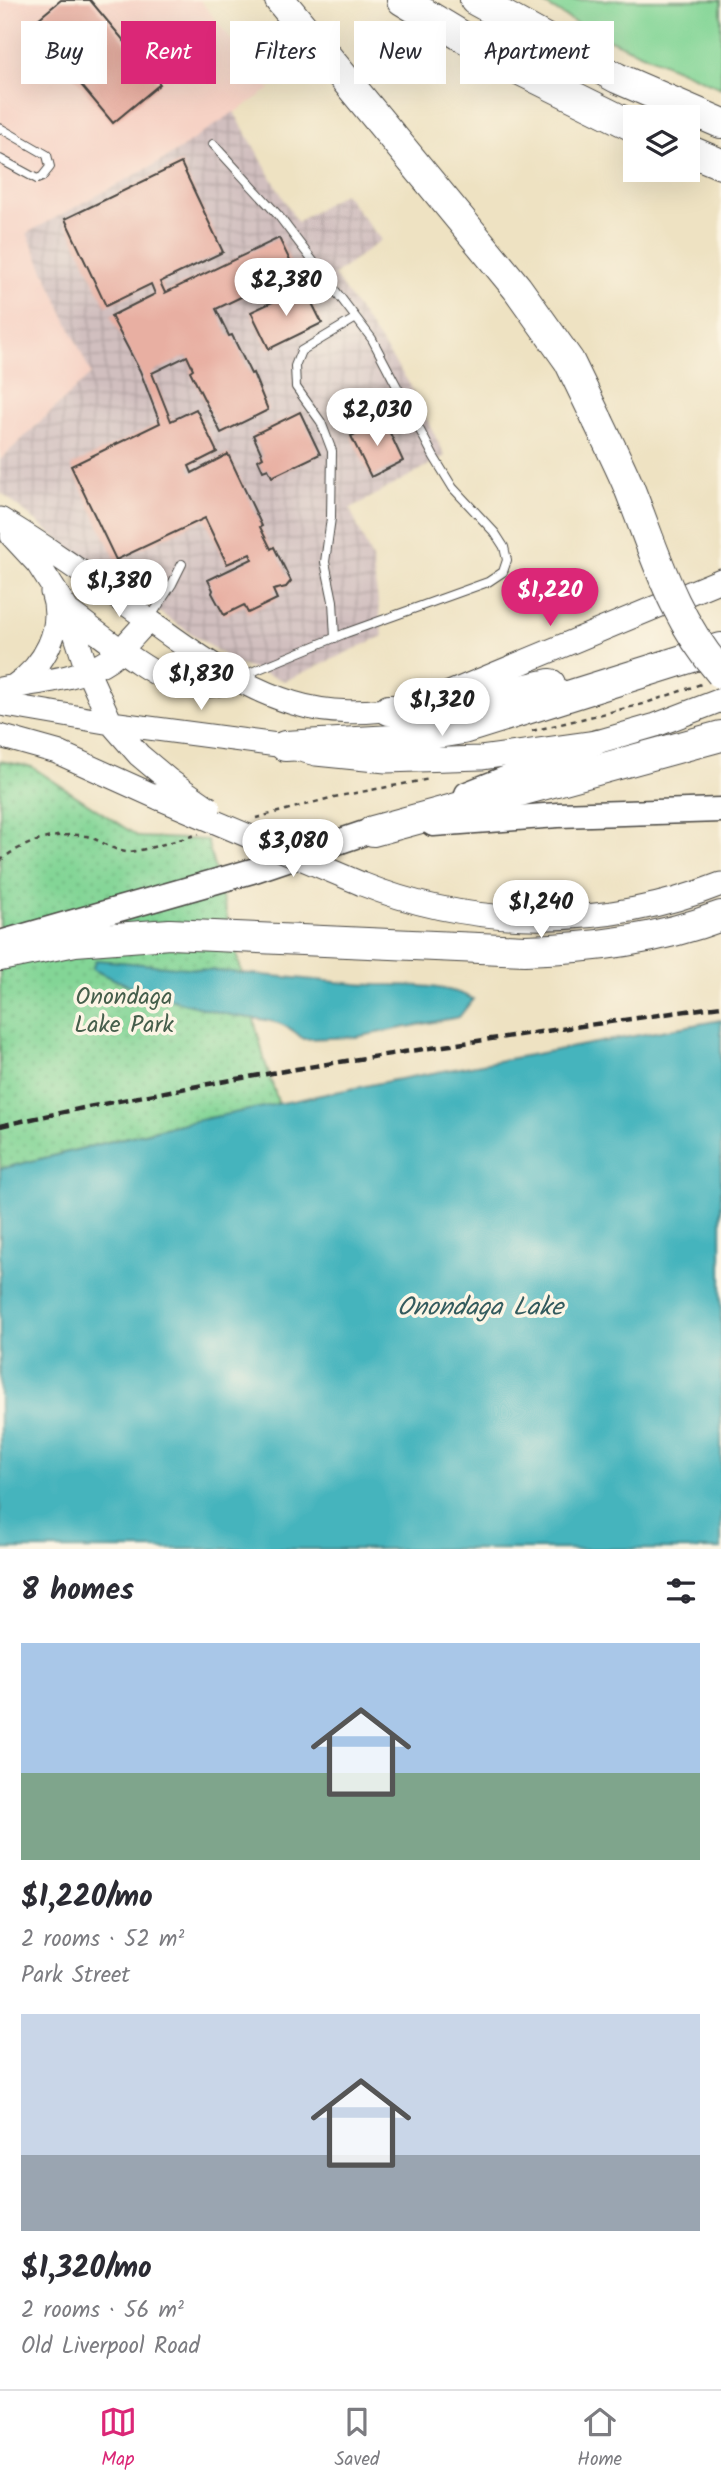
<!DOCTYPE html>
<html lang="en">
<head>
<meta charset="utf-8">
<style>
	:root { --surface:#fff; --page:#f2f2f3; --text:#2b2b33; --muted:#7c7c81; --line:#e1e1e2; --accent:#db2777 }
	body { margin:0; font-family:Kalam,sans-serif; background:var(--page); color:var(--text); height:100vh; display:flex; flex-direction:column; font-size:26px; white-space:nowrap }
	* { box-sizing:border-box; margin:0 }
	p { font-size:23px; color:var(--muted) }
	.icon { flex:none; width:38px; height:38px; fill:none; stroke:currentColor; stroke-width:2; stroke-linecap:round; stroke-linejoin:round }
	.map { position:relative; height:1549px; overflow:hidden }
	.sheet { display:flex; flex-direction:column; background:var(--surface); flex:1 }
	.sheet>* { flex:none }
	.guide { position:absolute; left:21px; top:21px; width:679px; height:63px; display:flex; gap:14px }
	.controls { position:absolute; left:623px; top:105px; display:grid; gap:14px }
	.controls a { display:grid; place-items:center; width:77px; height:77px; border-radius:0px; background:var(--surface); box-shadow:0 7px 28px #0002; font-size:35px }
	.price { position:absolute; translate:-50% -60px; padding:0 16px; border-radius:24px; background:#fff; color:#222; font-size:23px; line-height:46px; filter:drop-shadow(0 2px 4px #0008) }
	.price::after { content:''; position:absolute; left:50%; top:42px; width:21px; height:16px; margin-left:-10px; background:inherit; clip-path:polygon(0 0,100% 0,50% 100%) }
	.price.selected { background:var(--accent); color:#fff }
	ul { padding:0; list-style:none }
	li { display:grid; align-content:center; gap:14px; height:371px; padding:0 21px }
	li span { display:grid; place-items:center; height:217px; border-radius:0px; color:#555 }
	li>.icon { margin-inline-start:auto }
	span .icon { width:126px; height:126px; fill:#fffc; stroke-width:1 }
	li b { font-size:30px }
	h2 { display:flex; justify-content:space-between; align-items:center; height:84px; padding:0 21px; font-size:30px }
	.pill { padding:0 24px; border-radius:0px; background:var(--surface); box-shadow:0 7px 28px #0002; font-size:24px; line-height:63px }
	.pill.selected { background:var(--accent); color:#fff }
	.menu { display:flex; justify-content:space-around; align-items:center; height:98px; border-top:2px solid var(--line); background:var(--surface); font-size:19px; color:var(--muted) }
	.menu a { display:grid; justify-items:center; gap:4px }
	.menu .selected { color:var(--accent) }
	.map>svg:first-child { display:block }
</style>
</head>
<body>
<div class="map">
<svg width="721" height="1549" viewBox="0 0 721 1549">
	<defs>
		<pattern id="industrial-grid" width="8" height="8" patternUnits="userSpaceOnUse" patternTransform="scale(1.75)"><rect width="8" height="8" fill="#d1bfbf"/><path d="M0 4h8M4 0v8" fill="none" stroke="#b4a4a4"/></pattern>
		<pattern id="park-dots" width="8" height="8" patternUnits="userSpaceOnUse" patternTransform="scale(1.75)"><rect width="8" height="8" fill="#83d596"/><path d="M2 2h.1M6 6h.1" fill="none" stroke="#71b781" stroke-width="1.8" stroke-linecap="round"/></pattern>
	</defs>
	<rect width="100%" height="100%" fill="#fcf5e5"/>
	<filter id="ink" filterUnits="userSpaceOnUse"><feTurbulence type="fractalNoise" baseFrequency=".0143" numOctaves="2"/><feDisplacementMap in="SourceGraphic" scale="14" xChannelSelector="R" yChannelSelector="G"/><feConvolveMatrix kernelMatrix="1 2 1 2 8 2 1 2 1" color-interpolation-filters="sRGB"/></filter>
	<filter id="wash" filterUnits="userSpaceOnUse"><feTurbulence type="fractalNoise" baseFrequency=".00686" numOctaves="4" result="noise"/><feDisplacementMap in="SourceGraphic" scale="28" xChannelSelector="R" yChannelSelector="G"/><feGaussianBlur stdDeviation="1.57" result="paint"/><feColorMatrix in="noise" values="0 0 0 0 0 0 0 0 0 0 0 0 0 0 0 0 0 1.4 0 .05"/><feComposite in="paint" operator="in"/></filter>
	<g filter="url(#wash)">
		<rect width="100%" height="100%" fill="#eee2c2"/>
		<path fill="#f6d2c5" d="M0,0H200L270,89L165,159L91,374L0,460Z"/>
		<path fill="url(#industrial-grid)" d="M234,112L297,222L344,193L381,240L334,275L409,383L445,456L350,509L372,559L383,636L285,681L237,664L93,568L0,492V460L91,374L27,233L165,159Z"/>
		<path fill="#83d596" stroke="#578060" stroke-width="2" d="M538,0H721V88L589,31Z"/>
		<path fill="url(#park-dots)" stroke="#578060" stroke-width="2" d="M0,761L32,767L139,837L207,840L265,1062L279,1105L180,1124L0,1169Z"/>
		<path fill="#45b4bd" stroke="#387074" stroke-width="2" d="M96,960C183,967 270,976 357,984C395,987 439,981 473,999L459,1017L356,1037L303,1039C279,1015 255,1021 226,1014C183,1004 131,989 92,969Z
			M721,1020V1549H0V1169L180,1124L394,1080Z"/>
		<g id="blocks">
			<path fill="#e8afa2" d="M61,0H90L160,84L113,123L31,25Z
				M181,163L223,252L160,282L165,293L279,238L295,271L216,309L229,336L232,335L251,374L253,373L268,410L221,433L190,371L193,369L187,356L152,373L171,421L196,409L217,452L189,466L192,473L228,454L262,526L260,527L271,549L274,547L291,581L286,587L273,590L277,599L248,613L244,605L224,615L212,593L213,590L208,580L252,559L250,554L227,564L205,518L116,560L71,466L160,423L140,371L111,316L155,294L151,284L106,306L65,219Z
				M304,287L322,323L269,349L251,312Z
				M300,412L320,454L272,477L268,469L263,471L258,460L263,457L253,435Z
				M384,420L403,461L371,477L351,436Z"/>
		</g>
	</g>
	<g filter="url(#ink)">
		<use href="#blocks" fill-opacity="0" stroke="#484642" stroke-width="2"/>
		<g fill="none" stroke-linecap="round" stroke-linejoin="round">
			<g stroke="#484642" stroke-width="10">
				<path id="lane" d="M0,128L47,155L50,167L42,177L37,179L0,159
					M213,144L278,215L372,339L434,457L453,488L495,533L504,547L507,560L503,572L488,582L346,633L242,676
					M150,618L172,584L182,564
					M335,638L333,601L325,562L331,518L332,451L321,422L296,387L295,366L301,351L356,318"/>
			</g>
			<g stroke="#484642" stroke-width="25">
				<path id="secondary" d="M0,519C52,550 101,586 150,621C194,653 240,687 293,703C328,714 368,714 403,707
					M12,536L38,564L68,611L87,670L111,723L139,755L170,781
					M68,611C95,630 152,678 183,685C200,688 220,685 237,679
					M14,686C44,666 65,629 52,592
					M0,689C35,682 80,680 110,659C124,649 136,632 149,620
					M437,698L721,580
					M0,704L111,723L285,746L316,754L386,761L481,758L597,742L656,725L721,700
					M0,736L57,752L161,799
					M362,884C476,930 607,929 721,884"/>
			</g>
			<g stroke="#484642" stroke-width="27">
				<path id="primary" d="M467,794L597,742
					M433,824L558,815L721,810
					M0,943L252,871L391,824"/>
			</g>
			<g stroke="#484642" stroke-width="32">
				<path id="highway" d="M280,0L517,288L569,361L598,421
					M402,0L510,65L635,127
					M475,0L617,78L721,123
					M688,150L721,164
					M389,710L433,709L550,684
					M285,746L393,740L463,729L721,648
					M373,831L721,736
					M0,956L75,941L170,934L525,950C592,948 658,940 721,916"/>
			</g>
			<path stroke="#484642" stroke-width="2.5" stroke-dasharray="5 5" stroke-linecap="butt" d="M532,731L643,704L704,683
				M256,818L334,797L430,779
				M0,861C20,843 59,831 86,836C99,839 112,850 126,852C136,853 185,838 199,834"/>
			<use href="#lane" stroke="#fff" stroke-width="8"/>
			<use href="#secondary" stroke="#fff" stroke-width="23"/>
			<use href="#primary" stroke="#fff" stroke-width="24"/>
			<use href="#highway" stroke="#fff" stroke-width="30"/>
			<path stroke="#2b2b2b" stroke-width="4.5" stroke-dasharray="10 5" stroke-linecap="butt" d="M0,1126C238,1072 480,1041 721,1006"/>
			<g stroke="#484642" stroke-width="25" stroke-linecap="butt">
				<path id="secondary-bridge" d="M170,781L209,808
					M161,799L362,884"/>
			</g>
			<g stroke="#484642" stroke-width="32" stroke-linecap="butt">
				<path id="highway-bridge" d="M598,421C608,442 619,464 628,485C656,555 671,615 721,673"/>
			</g>
			<use href="#secondary-bridge" stroke="#fff" stroke-width="23"/>
			<use href="#highway-bridge" stroke="#fff" stroke-width="30"/>
		</g>
	</g>
	<g text-anchor="middle" dominant-baseline="central" stroke-width="7" stroke-linejoin="round" paint-order="stroke">
		<g font-size="24" fill="#455e4b" stroke="#fcf5e5">
			<text x="124" y="997">Onondaga<tspan x="124" dy="28">Lake Park</tspan></text>
		</g>
		<g font-size="26" font-style="italic" fill="#345b5e" stroke="#fcf5e5">
			<text x="480" y="1308">Onondaga Lake</text>
		</g>
	</g>
</svg>
<div class="controls">
<a><svg class="icon" aria-label="layers" viewBox="0 0 24 24"><path d="M12 4l9 5-9 5-9-5zM3 14l9 5 9-5"/></svg></a>
</div>
<b class="price" style="left:286px;top:318px">$2,380</b>
<b class="price" style="left:377px;top:448px">$2,030</b>
<b class="price" style="left:119px;top:619px">$1,380</b>
<b class="price selected" style="left:550px;top:628px">$1,220</b>
<b class="price" style="left:201px;top:712px">$1,830</b>
<b class="price" style="left:442px;top:738px">$1,320</b>
<b class="price" style="left:293px;top:879px">$3,080</b>
<b class="price" style="left:541px;top:940px">$1,240</b>
<div class="guide">
<a class="pill">Buy</a>
<a class="pill selected">Rent</a>
<a class="pill">Filters</a>
<a class="pill">New</a>
<a class="pill">Apartment</a>
</div>
</div>
<section class="sheet">
<h2>8 homes<svg class="icon" aria-label="filters" viewBox="0 0 24 24"><path d="M4 7h16M4 17h16"/><circle cx="9" cy="7" r="2"/><circle cx="15" cy="17" r="2"/></svg></h2>
<ul>
<li><span style="background:linear-gradient(#a9c7e8 60%,#7fa58c 0)"><svg class="icon" aria-label="home" viewBox="0 0 24 24"><path d="M3 11l9-7 9 7M6 9v11h12V9"/></svg></span><div><b>$1,220/mo</b><p>2 rooms · 52 m²</p><p>Park Street</p></div></li>
<li><span style="background:linear-gradient(#c9d6e8 65%,#9aa5b1 0)"><svg class="icon" aria-label="home" viewBox="0 0 24 24"><path d="M3 11l9-7 9 7M6 9v11h12V9"/></svg></span><div><b>$1,320/mo</b><p>2 rooms · 56 m²</p><p>Old Liverpool Road</p></div></li>
</ul>
</section>
<nav class="menu">
<a class="selected"><svg class="icon" aria-label="map" viewBox="0 0 24 24"><path d="M3 6l6-2 6 2 6-2v14l-6 2-6-2-6 2zM9 4v14M15 6v14"/></svg>Map</a>
<a><svg class="icon" aria-label="saved" viewBox="0 0 24 24"><path d="M7 4h10v16l-5-4-5 4z"/></svg>Saved</a>
<a><svg class="icon" aria-label="home" viewBox="0 0 24 24"><path d="M3 11l9-7 9 7M6 9v11h12V9"/></svg>Home</a>
</nav>
</body>
</html>
